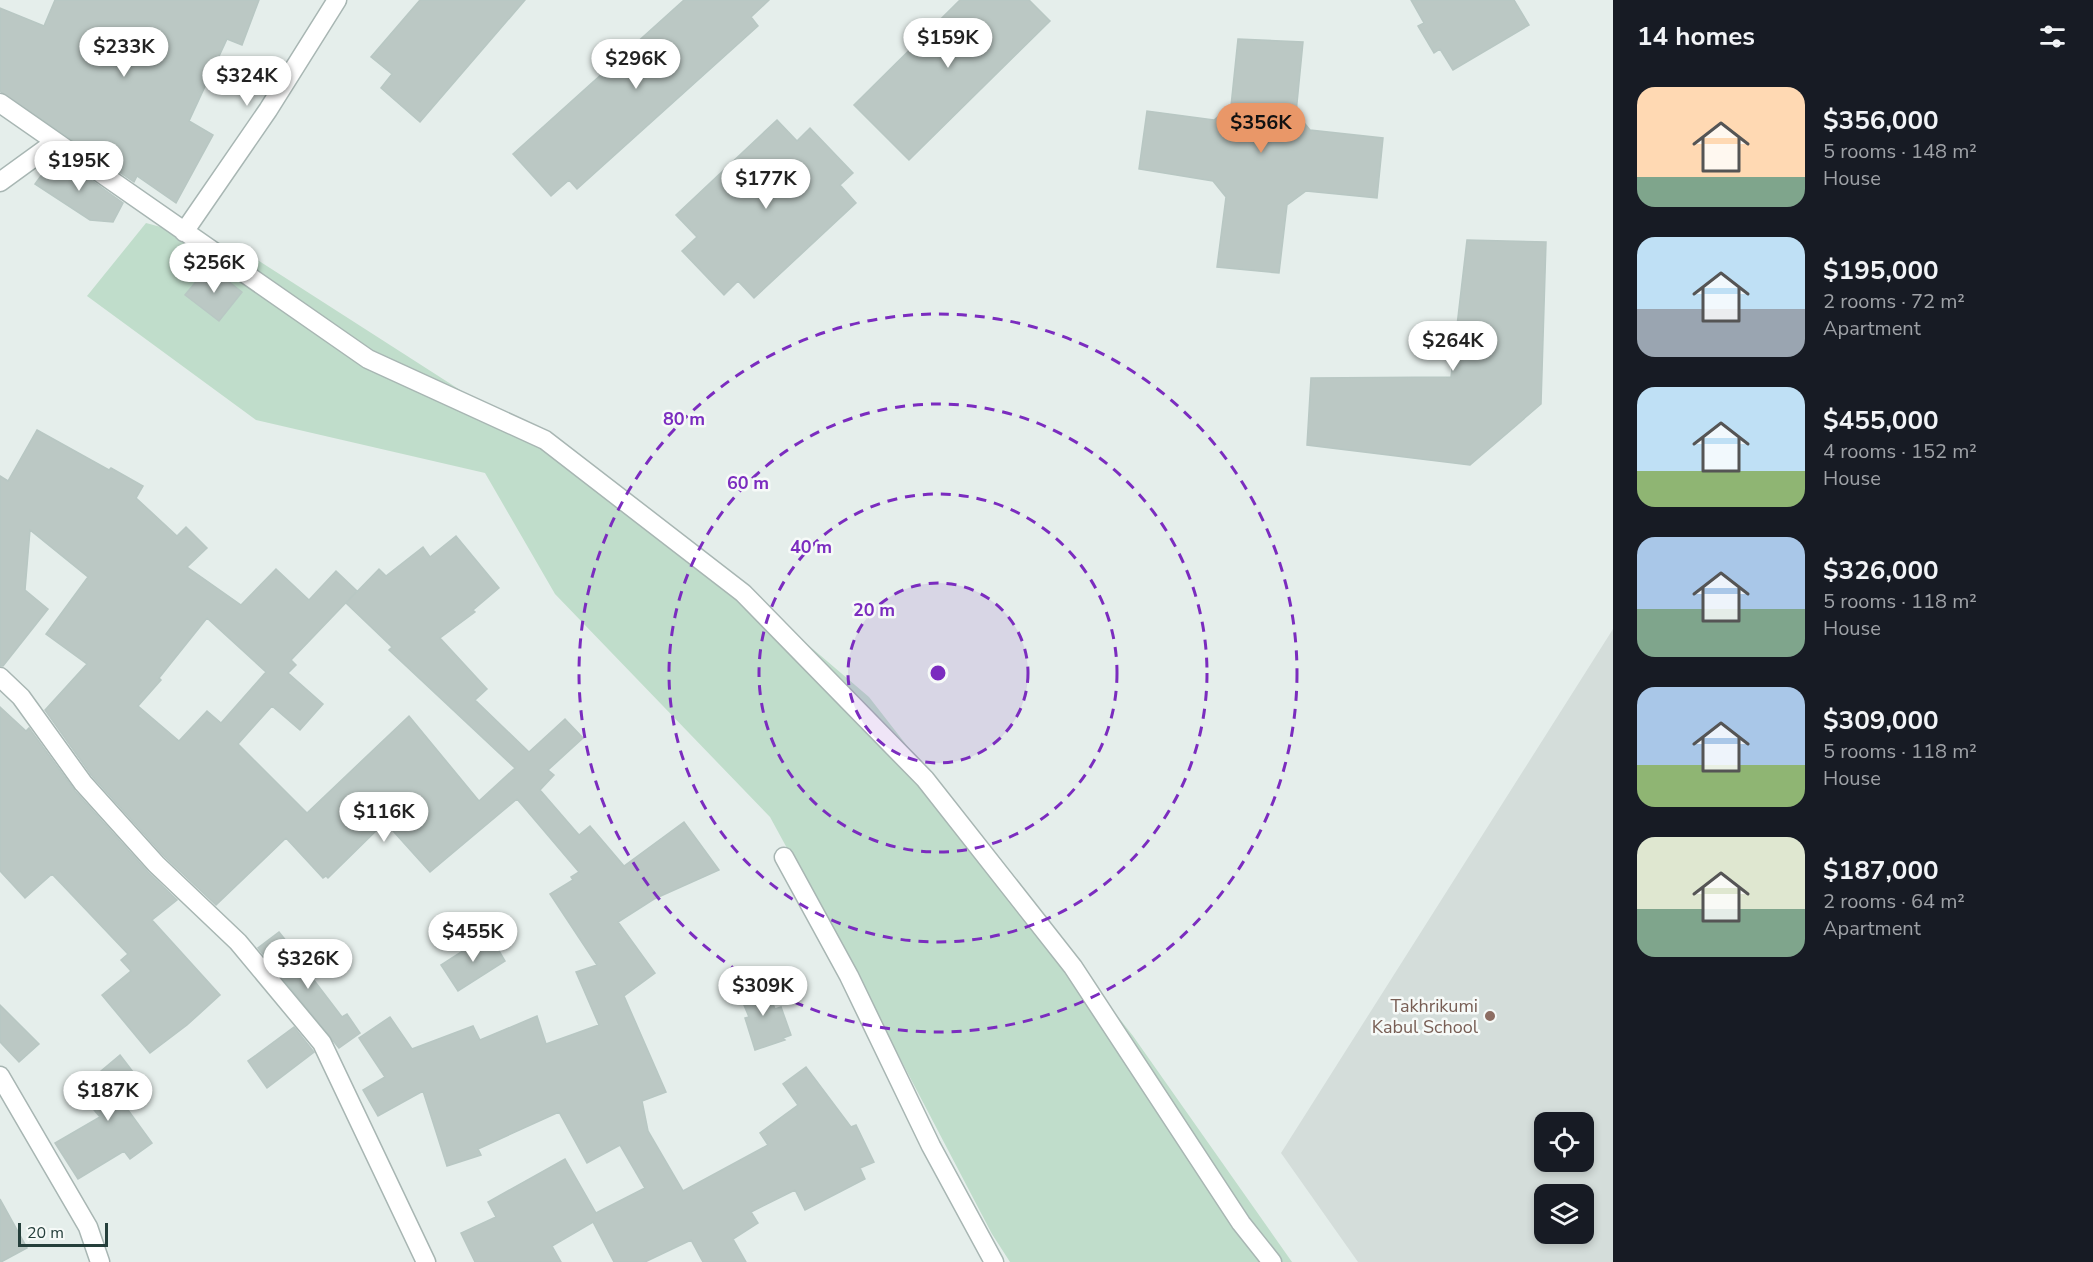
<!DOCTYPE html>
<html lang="en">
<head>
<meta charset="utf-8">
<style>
	:root { --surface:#171b24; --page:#20242c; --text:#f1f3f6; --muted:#9ea1a6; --accent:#e99768 }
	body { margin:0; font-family:"Nunito Sans",sans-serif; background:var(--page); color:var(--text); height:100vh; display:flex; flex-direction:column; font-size:22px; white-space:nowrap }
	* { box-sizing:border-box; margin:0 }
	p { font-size:20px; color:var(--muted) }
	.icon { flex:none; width:33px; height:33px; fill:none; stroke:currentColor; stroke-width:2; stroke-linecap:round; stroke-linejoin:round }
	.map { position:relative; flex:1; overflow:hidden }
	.drawer { display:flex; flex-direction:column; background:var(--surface); width:480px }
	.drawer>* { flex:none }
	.controls { position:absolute; left:1534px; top:1112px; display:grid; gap:12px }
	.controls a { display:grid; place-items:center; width:60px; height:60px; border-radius:12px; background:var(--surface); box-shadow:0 3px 9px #0003; font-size:30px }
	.scale { position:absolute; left:18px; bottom:15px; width:90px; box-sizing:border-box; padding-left:6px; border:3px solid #253f3b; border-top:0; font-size:16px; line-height:21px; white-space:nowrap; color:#253f3b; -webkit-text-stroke:4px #f6faf8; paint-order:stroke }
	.price { position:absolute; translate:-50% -51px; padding:0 14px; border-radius:21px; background:#fff; color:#222; font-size:20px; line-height:39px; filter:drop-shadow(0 2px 3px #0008) }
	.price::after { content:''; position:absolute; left:50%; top:36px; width:18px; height:14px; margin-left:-9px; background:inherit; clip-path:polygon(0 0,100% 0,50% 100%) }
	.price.current { background:var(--accent); color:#111 }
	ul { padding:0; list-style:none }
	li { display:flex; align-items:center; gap:18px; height:150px; padding:0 24px }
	li span { display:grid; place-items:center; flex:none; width:168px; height:120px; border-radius:18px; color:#555 }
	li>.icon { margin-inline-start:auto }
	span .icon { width:72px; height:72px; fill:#fffc; stroke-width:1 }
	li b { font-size:26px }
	h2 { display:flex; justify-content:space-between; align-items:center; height:72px; padding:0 24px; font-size:26px }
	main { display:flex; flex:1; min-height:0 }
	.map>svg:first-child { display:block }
</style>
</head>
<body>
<main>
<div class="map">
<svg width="1613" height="1262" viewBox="0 0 1613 1262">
	<rect width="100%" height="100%" fill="#e5eeeb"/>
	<path fill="#d4ddda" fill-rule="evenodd" d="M1613,629V1262H1358L1281,1153ZM1545,1122H1584V1161H1545ZM1545,1194H1584V1233H1545Z"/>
	<path fill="#c0ddcb" d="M146,223L239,248L661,519L869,697L1133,1036L1292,1262H1010L992,1234L859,980L770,817L555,594L485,473L256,420L87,296Z"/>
	<path fill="#bbc8c4" stroke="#b8c7c3" stroke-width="1.5" fill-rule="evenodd" d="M55,0H259L242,45L227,39L189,121L213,135L176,203L137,176L134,182L0,91V8L44,26Z
		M420,0H525L420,122L381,88L392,74L371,57Z
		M684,0H769L751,17L758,26L577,189L569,180L551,196L513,154Z
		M960,0H1029L1050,21L909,160L854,105Z
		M1411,0H1514L1529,25L1453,70L1440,49L1434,53L1418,26L1424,23Z
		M1238,39L1303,42L1296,113L1310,130L1383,138L1377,198L1306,191L1287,205L1279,273L1217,267L1226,197L1213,181L1139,169L1147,111L1214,120L1231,106Z
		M777,120L797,141L810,128L853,173L840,185L856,203L754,298L738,281L724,295L682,251L697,237L676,215Z
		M56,155L123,203L113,222L90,220L35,184Z
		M1467,240L1546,242L1541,404L1470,465L1307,445L1311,378L1451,377Z
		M209,266L242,292L219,321L185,295Z
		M37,430L109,470L111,468L143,486L136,498L177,536L186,527L207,548L187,567L241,605L276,569L309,600L336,571L357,591L291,660L296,665L288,673L323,704L300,730L272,706L238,744L307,813L409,716L479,801L515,768L389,650L392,647L346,603L379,569L386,576L423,547L430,557L456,536L499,588L473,610L475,612L440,638L487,689L475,700L529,752L565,719L583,738L548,770L554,775L540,790L579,835L590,826L624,866L684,822L719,870L654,899L618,922L655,973L624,996L666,1092L642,1101L648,1131L683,1191L768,1145L760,1133L798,1105L783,1084L806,1067L851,1127L856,1125L874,1162L860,1168L865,1179L805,1210L795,1190L751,1212L758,1223L733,1239L746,1262H703L691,1240L645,1262H614L593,1222L552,1246L561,1262H475L461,1233L496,1217L488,1202L565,1159L596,1213L645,1188L620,1145L587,1163L559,1112L478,1149L481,1155L447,1166L423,1091L378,1116L363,1090L385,1077L359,1038L390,1017L412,1049L473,1026L480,1040L537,1016L546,1044L599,1025L576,972L597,965L550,894L573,880L571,877L579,872L517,799L430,872L385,822L328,878L326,876L323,878L286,838L216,905L164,856L92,776L45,710L87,664L46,634L88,577L30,530L25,590L48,609L3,666H0V476L8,481ZM207,618L266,672L221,723L207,711L179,741L138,706L161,680L159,678Z
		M0,707L26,731L29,728L75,791L148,872L177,900L152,920L220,995L187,1025L150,1053L102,995L131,971L121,960L128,954L52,874L25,898L0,871Z
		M279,932L315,977L313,979L342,1017L347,1014L360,1033L339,1048L258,948Z
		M489,934L505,961L458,991L441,965Z
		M764,980L775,1009L781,1007L791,1035L783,1038L785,1040L755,1050L745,1018L749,1017L738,991Z
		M0,1005L39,1044L19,1062L0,1042Z
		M294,1027L314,1052L267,1088L248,1061Z
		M120,1055L150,1094L128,1110L152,1143L130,1159L124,1151L78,1179L55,1143L100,1117L94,1110L106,1102L89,1081Z
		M0,1199L27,1248L1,1262H0Z"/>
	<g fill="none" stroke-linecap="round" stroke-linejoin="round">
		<g stroke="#a8b6b3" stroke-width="21">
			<path id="street" d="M0,103L368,359L545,440L743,593L925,779L1073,967L1241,1223L1272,1262
				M0,182L55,142
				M184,232L268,110L337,0
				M0,677L21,697L83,783L156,864L238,942L322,1043L426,1262
				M784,857L849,976L931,1146L994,1262
				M0,1076L88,1227L100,1262"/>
		</g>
		<use href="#street" stroke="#fff" stroke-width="18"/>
	</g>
	<circle cx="938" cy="673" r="90" fill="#7b2cbf" fill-opacity=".12"/>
	<g fill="none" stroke="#7b2cbf" stroke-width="3" stroke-dasharray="10 8">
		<circle cx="938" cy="673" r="90"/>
		<circle cx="938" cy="673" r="179"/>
		<circle cx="938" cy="673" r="269"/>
		<circle cx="938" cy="673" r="359"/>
	</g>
	<circle fill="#8d6e63" stroke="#f6faf8" stroke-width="2" cx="1490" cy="1016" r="6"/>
	<g text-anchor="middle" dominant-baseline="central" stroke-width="5" stroke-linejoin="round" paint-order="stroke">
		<g font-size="18" fill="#785e54" stroke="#f6faf8" text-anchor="end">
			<text x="1478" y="1006">Takhrikumi<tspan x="1478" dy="21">Kabul School</tspan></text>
		</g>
	</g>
	<circle cx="938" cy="673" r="9" fill="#7b2cbf" stroke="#f6faf8" stroke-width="3"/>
	<g font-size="18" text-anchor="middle" font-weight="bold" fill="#7b2cbf" stroke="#f6faf8" stroke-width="5" stroke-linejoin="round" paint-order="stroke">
		<text x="684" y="425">80 m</text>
		<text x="748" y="489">60 m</text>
		<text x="811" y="553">40 m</text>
		<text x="874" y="616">20 m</text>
	</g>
</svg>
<div class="controls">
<a><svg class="icon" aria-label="locate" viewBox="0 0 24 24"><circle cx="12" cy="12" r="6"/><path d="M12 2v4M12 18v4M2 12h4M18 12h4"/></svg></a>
<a><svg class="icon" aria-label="layers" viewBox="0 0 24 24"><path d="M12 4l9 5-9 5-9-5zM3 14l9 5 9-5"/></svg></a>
</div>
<div class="scale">20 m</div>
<b class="price" style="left:948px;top:69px">$159K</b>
<b class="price" style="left:124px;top:78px">$233K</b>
<b class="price" style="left:636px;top:90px">$296K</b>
<b class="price" style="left:247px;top:107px">$324K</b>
<b class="price current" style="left:1261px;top:154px">$356K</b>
<b class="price" style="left:79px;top:192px">$195K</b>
<b class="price" style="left:766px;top:210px">$177K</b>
<b class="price" style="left:214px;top:294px">$256K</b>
<b class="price" style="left:1453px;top:372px">$264K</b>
<b class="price" style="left:384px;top:843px">$116K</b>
<b class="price" style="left:473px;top:963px">$455K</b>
<b class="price" style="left:308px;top:990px">$326K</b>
<b class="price" style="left:763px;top:1017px">$309K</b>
<b class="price" style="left:108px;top:1122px">$187K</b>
</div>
<section class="drawer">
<h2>14 homes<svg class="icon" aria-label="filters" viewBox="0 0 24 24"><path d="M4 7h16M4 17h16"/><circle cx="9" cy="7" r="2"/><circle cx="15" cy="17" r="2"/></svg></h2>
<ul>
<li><span style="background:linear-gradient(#ffd9b3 75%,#7fa58c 0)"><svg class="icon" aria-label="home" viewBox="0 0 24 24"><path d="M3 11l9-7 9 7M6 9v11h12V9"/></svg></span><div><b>$356,000</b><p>5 rooms · 148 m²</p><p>House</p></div></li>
<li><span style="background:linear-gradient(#bfe0f5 60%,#9aa5b1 0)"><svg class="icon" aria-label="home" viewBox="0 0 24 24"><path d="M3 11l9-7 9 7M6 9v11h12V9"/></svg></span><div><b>$195,000</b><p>2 rooms · 72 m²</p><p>Apartment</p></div></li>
<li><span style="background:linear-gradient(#bfe0f5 70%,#8fb573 0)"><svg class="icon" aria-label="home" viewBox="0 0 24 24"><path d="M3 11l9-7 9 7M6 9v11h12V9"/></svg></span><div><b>$455,000</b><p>4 rooms · 152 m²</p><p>House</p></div></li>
<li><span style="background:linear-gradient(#a9c7e8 60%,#7fa58c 0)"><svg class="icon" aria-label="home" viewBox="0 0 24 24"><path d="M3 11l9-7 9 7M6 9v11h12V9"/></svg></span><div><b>$326,000</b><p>5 rooms · 118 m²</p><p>House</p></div></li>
<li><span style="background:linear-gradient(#a9c7e8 65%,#8fb573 0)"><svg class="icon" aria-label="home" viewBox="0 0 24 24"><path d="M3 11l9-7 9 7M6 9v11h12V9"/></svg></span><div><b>$309,000</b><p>5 rooms · 118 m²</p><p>House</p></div></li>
<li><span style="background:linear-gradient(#dfe7d0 60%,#7fa58c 0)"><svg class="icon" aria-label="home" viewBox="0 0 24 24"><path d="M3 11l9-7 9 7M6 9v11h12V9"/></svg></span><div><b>$187,000</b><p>2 rooms · 64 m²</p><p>Apartment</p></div></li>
</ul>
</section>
</main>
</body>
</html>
